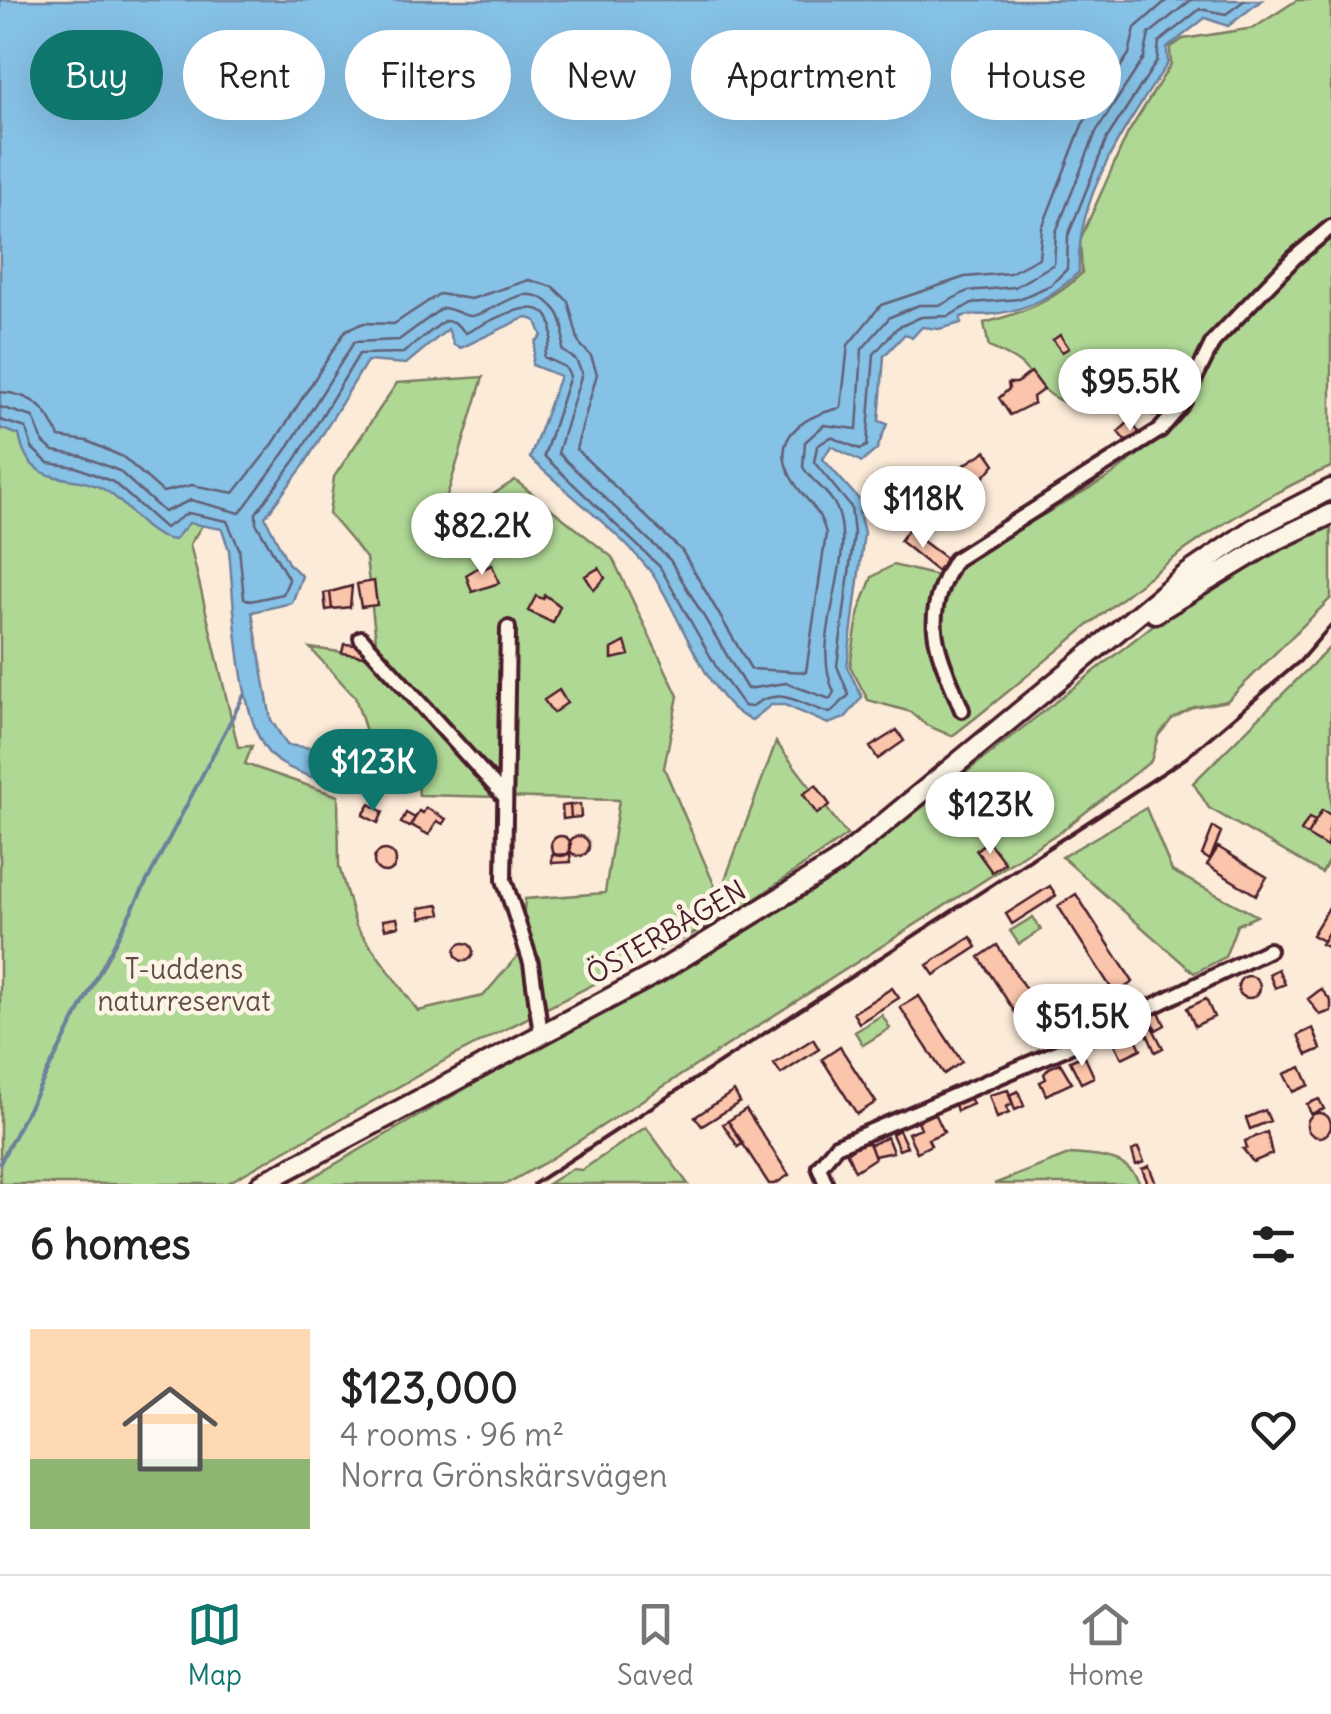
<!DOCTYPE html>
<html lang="en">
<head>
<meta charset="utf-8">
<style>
	:root { --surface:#fff; --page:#f6f6f6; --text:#222; --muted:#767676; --line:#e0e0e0; --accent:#0f766e }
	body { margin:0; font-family:Delius,sans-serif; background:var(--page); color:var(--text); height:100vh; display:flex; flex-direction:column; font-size:38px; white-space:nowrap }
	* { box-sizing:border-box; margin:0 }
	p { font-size:32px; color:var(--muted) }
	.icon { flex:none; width:55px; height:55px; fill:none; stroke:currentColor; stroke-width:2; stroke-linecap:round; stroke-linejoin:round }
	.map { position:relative; height:1184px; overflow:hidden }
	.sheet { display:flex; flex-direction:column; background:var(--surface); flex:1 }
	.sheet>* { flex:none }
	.banner { position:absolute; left:30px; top:30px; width:1272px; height:90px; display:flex; gap:20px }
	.price { position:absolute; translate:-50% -85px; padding:0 22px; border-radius:35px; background:#fff; color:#222; font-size:32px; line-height:65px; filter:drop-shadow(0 2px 5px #0008) }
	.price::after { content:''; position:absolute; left:50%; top:60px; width:30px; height:22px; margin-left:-15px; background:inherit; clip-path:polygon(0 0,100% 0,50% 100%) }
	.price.on { background:var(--accent); color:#fff }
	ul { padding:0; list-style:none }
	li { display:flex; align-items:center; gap:30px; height:250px; padding:0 30px }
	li+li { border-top:2px solid var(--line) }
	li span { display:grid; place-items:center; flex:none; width:280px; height:200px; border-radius:0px; color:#555 }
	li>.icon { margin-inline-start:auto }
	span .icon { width:120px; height:120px; fill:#fffc; stroke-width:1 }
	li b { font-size:42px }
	h2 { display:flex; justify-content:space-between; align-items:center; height:120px; padding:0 30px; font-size:42px }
	.tag { padding:0 35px; border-radius:45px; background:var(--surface); box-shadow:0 10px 40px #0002; font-size:35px; line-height:90px }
	.tag.on { background:var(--accent); color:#fff }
	.tab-bar { display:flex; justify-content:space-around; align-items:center; height:140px; border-top:2px solid var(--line); background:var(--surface); font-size:28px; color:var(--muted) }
	.tab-bar a { display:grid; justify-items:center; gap:5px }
	.tab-bar .on { color:var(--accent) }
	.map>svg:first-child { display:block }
</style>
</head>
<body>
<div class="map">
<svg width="1331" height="1184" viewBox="0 0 1331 1184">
	<rect width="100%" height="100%" fill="#fcebd9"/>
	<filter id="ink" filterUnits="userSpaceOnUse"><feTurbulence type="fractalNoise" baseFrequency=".01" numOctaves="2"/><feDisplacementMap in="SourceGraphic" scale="20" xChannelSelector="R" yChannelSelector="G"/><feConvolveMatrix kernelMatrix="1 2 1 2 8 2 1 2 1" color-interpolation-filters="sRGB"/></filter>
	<g filter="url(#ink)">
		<path fill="#afd895" stroke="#7c7c60" stroke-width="2.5" d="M0,0L227,487L190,544L238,747L252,746L245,764L338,796L339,866L356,926L418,1011L483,996L520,953L525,899L605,893L619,800L419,795L416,769L372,750L355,697L310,648L378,657L366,558L329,514L334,477L397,383L483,377L436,532L515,480L612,557L678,696L664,768L719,896L776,742L847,835L741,909L451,1057L226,1184H0Z
			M1297,0H1331V467C1189,525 1073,644 952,736L926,725L911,712L868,700L850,666L859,611L872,577L893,565L950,579L962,562L1112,475L1176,424C1143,404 1100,418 1063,402C1046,395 1035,379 1023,366C1014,357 1000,352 989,347L984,323C1022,313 1053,302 1082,273L1080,240L1128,133L1171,64L1170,48L1183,39L1254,28Z
			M1331,527V598L1227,701L1194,707L1172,719L1158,736L1151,761L1064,829L546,1162L506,1184H301L845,868L1153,625L1240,570Z
			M1331,646V856L1322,873L1209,808L1193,783Z
			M1146,808L1172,871L1257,916L1237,925L1225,957L1194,973L1062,857Z
			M1033,917L1041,930L1019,944L1010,931Z
			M882,1015L890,1028L863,1045L855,1032Z
			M646,1127L688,1184H548L572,1169L582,1170Z
			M1071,1154C1098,1156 1128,1156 1140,1184H994Z"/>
		<path fill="#86c1e6" stroke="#6e809b" stroke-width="2.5" d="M0,0H1262L1228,26L1205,18L1167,48L1168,63C1127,124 1075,196 1079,272C1054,296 1028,310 993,314C981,316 973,313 961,317V323L939,329L922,327L912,338L905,334L884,356L879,421L887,424L877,449L862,462L831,446L823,459L872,514L859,512L864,533L847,667L862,697L845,718L828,724L785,705H771L752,720C710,707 679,611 653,575C628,540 564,490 530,458L560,376L532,365L536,341L542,336L536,321L526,317L461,348L454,345L448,329L406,364L367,361L304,465L265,517L288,563L302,576L292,603L252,612L271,720L287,745L311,748L325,739L336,747L335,760L355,769L350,787C325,782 298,775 276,760C237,732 234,597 229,550L222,529L189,523L174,540C143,537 130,504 105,490C85,478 61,481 44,473C28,466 22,450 19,435L0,428Z"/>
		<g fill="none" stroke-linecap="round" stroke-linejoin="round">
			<path stroke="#626076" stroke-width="2.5" d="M0,392C33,394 48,409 59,437L87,441L123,457L163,492L192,485L234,493L273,444L346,330L364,323L394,324L439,294L471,299L529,280L553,287L568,301L579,343L591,356L597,374L576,449L682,551L751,669L806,672L826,534C819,504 802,500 790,475C769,433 811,414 841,408L848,345L881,305L965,277L1010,273L1039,258L1042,228L1082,125L1129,54L1135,28L1167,0
				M0,407L33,417L43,442L53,451L82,456L119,471L164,512L191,500L240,513L285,452L354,342L399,340L442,308C453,308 464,317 472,316C499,311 525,278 552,306C565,318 565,335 562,350L576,360L582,373L558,453L670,560L747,689L786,683L830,699L834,692C808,636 858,561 837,509C831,493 811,481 803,467L805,442L824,425L857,429L862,349L890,317L919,305H941L968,291L1015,287L1054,264L1056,232L1096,132L1144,58L1149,34L1191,0
				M0,420L26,428L32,448L48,463L76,467L113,482L165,528L188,513L227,521L239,548L244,598L250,601L283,594L289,580L256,523V513L296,459L359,354L403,353L444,321L454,322L466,333C486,323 553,282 552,335C552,344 545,348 544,357L565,367L570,376L544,456L660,567L718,670L744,706L751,707C781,684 799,705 830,713L849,695L837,666L854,534L851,507L814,462L817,446L831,437L860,449L867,446L874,354L897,328L921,317L949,316L972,303L1019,299L1051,285L1067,269L1068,236L1107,138L1157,61L1159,42L1200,9L1226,14L1245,0"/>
			<path stroke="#6e809b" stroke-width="4" d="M0,1163L244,695"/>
		</g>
		<path fill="#fac5ab" stroke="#4a1f2b" stroke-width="2.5" d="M1060,335L1069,348L1062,352L1053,340Z
			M1031,372L1044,389L1033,397L1034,403L1010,415L999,398L1009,389L1008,383H1017Z
			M1130,421L1142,436L1130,447L1118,432Z
			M986,451L995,464L980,481L973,479L962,486L953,472Z
			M466,530L467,533L473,532L475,539L460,542L457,532Z
			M908,530L947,559L937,571L900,541Z
			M484,564L485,568L492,565L499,583L472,592L466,575Z
			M599,568L605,578L594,590L585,576Z
			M374,581L377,605L361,607L357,584Z
			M352,586L350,607L332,609L330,592Z
			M330,592L332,609L326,610L324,593Z
			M545,595L560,606L553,623L528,611L536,596L543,599Z
			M625,642L629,655L612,659V649Z
			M344,644L365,646L364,656L342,653Z
			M559,690L567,703L553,713L544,700Z
			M897,730L904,741L878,759L870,747Z
			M386,771L405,779L401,788L382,780Z
			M816,785L830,805L817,814L803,794Z
			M370,804L383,812L378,823L363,815Z
			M580,804L581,817L571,818L570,805Z
			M570,805L571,818L563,819L562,806Z
			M426,808L446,819L443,824L437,821L429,835L411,825L419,811L423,813Z
			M1322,810L1331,815L1327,847L1307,835Z
			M406,813L415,818L409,827L401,823Z
			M1309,818L1315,821L1307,835L1301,831Z
			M1213,827L1221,832L1210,860L1202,855Z
			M551 846a10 10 0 1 1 20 0a10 10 0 1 1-20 0Z
			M569 846a10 10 0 1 1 20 0a10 10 0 1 1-20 0Z
			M988,841L1005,863L992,872L976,850Z
			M1218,847L1267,877L1256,895L1207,865Z
			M374 861a11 11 0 1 1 22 0a11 11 0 1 1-22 0Z
			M570,854L571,862L552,863V855Z
			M1050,886L1056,896L1012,924L1006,914Z
			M1076,894L1133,982L1115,994L1058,906Z
			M1331,904V928L1323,941L1312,935Z
			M439,905L441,914L421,918L419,908Z
			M397,918L399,926L385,929L383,920Z
			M1331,928V949L1321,944Z
			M971,937L977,947L934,975L927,965Z
			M455 952a9 9 0 1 1 18 0a9 9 0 1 1-18 0Z
			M997,945L1047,1022L1029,1034L979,957Z
			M1278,969L1285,984L1275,988L1269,974Z
			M1238 987a11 11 0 1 1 22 0a11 11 0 1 1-22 0Z
			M892,988L899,998L859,1023L853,1013Z
			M1321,989L1331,1001V1011L1320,1015L1308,999Z
			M919,996L962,1062L944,1074L900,1007Z
			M1206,999L1214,1017L1195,1026L1187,1008Z
			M1159,1012L1165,1025L1156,1030L1150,1016Z
			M1149,1021L1163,1048L1155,1052L1143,1024Z
			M1131,1028L1141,1049L1122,1058L1114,1042Z
			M1313,1028L1321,1049L1307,1055L1298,1035Z
			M813,1039L819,1049L781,1074L774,1064Z
			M840,1047L876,1102L857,1114L822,1059Z
			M1084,1055L1094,1077L1081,1083L1070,1061Z
			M1060,1063L1072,1083L1046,1095L1040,1082L1046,1079L1044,1074L1049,1068Z
			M1301,1067L1309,1085L1293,1092L1284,1074Z
			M1008,1090L1013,1104L1006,1107L1009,1113L997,1118L989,1095Z
			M734,1091L740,1102L702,1126L695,1117Z
			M1018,1091L1024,1106L1015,1110L1009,1095Z
			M970,1097L973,1104L957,1111L955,1104Z
			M1319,1099L1324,1109L1311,1114L1307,1104Z
			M746,1109L789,1175L775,1184H769L728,1121Z
			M1265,1110L1270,1121L1250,1129L1246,1118Z
			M935,1113L944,1132L928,1139L931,1145L917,1152L908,1133L921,1128L918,1121Z
			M1307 1125a12 12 0 1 1 24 0a12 12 0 1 1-24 0Z
			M728,1121L743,1143L738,1147L723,1124Z
			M899,1130L907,1147L899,1150L892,1134Z
			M1267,1132L1272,1154L1253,1162L1243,1149L1247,1148L1245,1141Z
			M887,1137L893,1152L874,1156L870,1145Z
			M869,1143L875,1158L855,1171L847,1153L858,1144Z
			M1138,1148L1144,1162L1136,1165L1132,1151Z
			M1149,1166L1156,1184H1148L1142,1169Z"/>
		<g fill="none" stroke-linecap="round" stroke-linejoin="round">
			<g stroke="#4a1f2b" stroke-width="20">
				<path id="minor" d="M508,628L504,880L531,963L541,1034
					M361,638L503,795
					M962,710C938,651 918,620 955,560L1160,430L1183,403L1213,342L1294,258L1331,227
					M826,1184L819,1167L836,1146L1066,1048L1269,950"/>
			</g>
			<g stroke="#4a1f2b" stroke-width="25">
				<path id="secondary" d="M1155,613L1270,543L1331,514
					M261,1184L657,973L836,863L1187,574L1253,529L1331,489"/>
			</g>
			<use href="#minor" stroke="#fcf5e5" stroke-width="12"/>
			<use href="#secondary" stroke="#fcf5e5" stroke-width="18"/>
			<path stroke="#4a1f2b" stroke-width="4" d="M534,1184L1186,758L1300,661L1331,625"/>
		</g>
	</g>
	<g text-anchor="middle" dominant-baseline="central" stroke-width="9" stroke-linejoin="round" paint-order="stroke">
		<g font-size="28" fill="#4a1f2b" stroke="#fcf5e5">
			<text transform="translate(666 932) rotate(-30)">ÖSTERBÅGEN</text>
		</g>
		<g font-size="28" fill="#634d46" stroke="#fcf5e5">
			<text x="184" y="969">T-uddens<tspan x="184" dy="32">naturreservat</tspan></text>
		</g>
	</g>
</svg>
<b class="price" style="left:1130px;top:434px">$95.5K</b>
<b class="price" style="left:923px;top:551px">$118K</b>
<b class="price" style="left:482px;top:578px">$82.2K</b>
<b class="price on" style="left:373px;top:814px">$123K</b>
<b class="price" style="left:990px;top:857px">$123K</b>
<b class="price" style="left:1082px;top:1069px">$51.5K</b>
<div class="banner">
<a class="tag on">Buy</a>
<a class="tag">Rent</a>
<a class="tag">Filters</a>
<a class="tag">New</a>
<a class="tag">Apartment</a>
<a class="tag">House</a>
</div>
</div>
<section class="sheet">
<h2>6 homes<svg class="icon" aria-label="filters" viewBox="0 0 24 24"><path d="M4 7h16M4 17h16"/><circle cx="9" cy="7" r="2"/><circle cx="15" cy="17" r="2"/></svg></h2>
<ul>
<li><span style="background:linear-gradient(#ffd9b3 65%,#8fb573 0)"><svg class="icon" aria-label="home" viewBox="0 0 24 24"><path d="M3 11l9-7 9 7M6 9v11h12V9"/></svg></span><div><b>$123,000</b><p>4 rooms · 96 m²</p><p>Norra Grönskärsvägen</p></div><svg class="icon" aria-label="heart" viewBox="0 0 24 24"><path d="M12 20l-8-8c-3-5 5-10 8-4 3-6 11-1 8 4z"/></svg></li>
</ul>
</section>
<nav class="tab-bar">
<a class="on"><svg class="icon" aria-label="map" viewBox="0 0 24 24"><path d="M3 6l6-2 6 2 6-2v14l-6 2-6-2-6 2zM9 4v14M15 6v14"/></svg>Map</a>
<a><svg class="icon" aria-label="saved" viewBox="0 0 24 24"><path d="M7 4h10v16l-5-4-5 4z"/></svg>Saved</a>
<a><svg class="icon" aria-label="home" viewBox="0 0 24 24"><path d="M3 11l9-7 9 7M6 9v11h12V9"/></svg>Home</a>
</nav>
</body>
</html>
